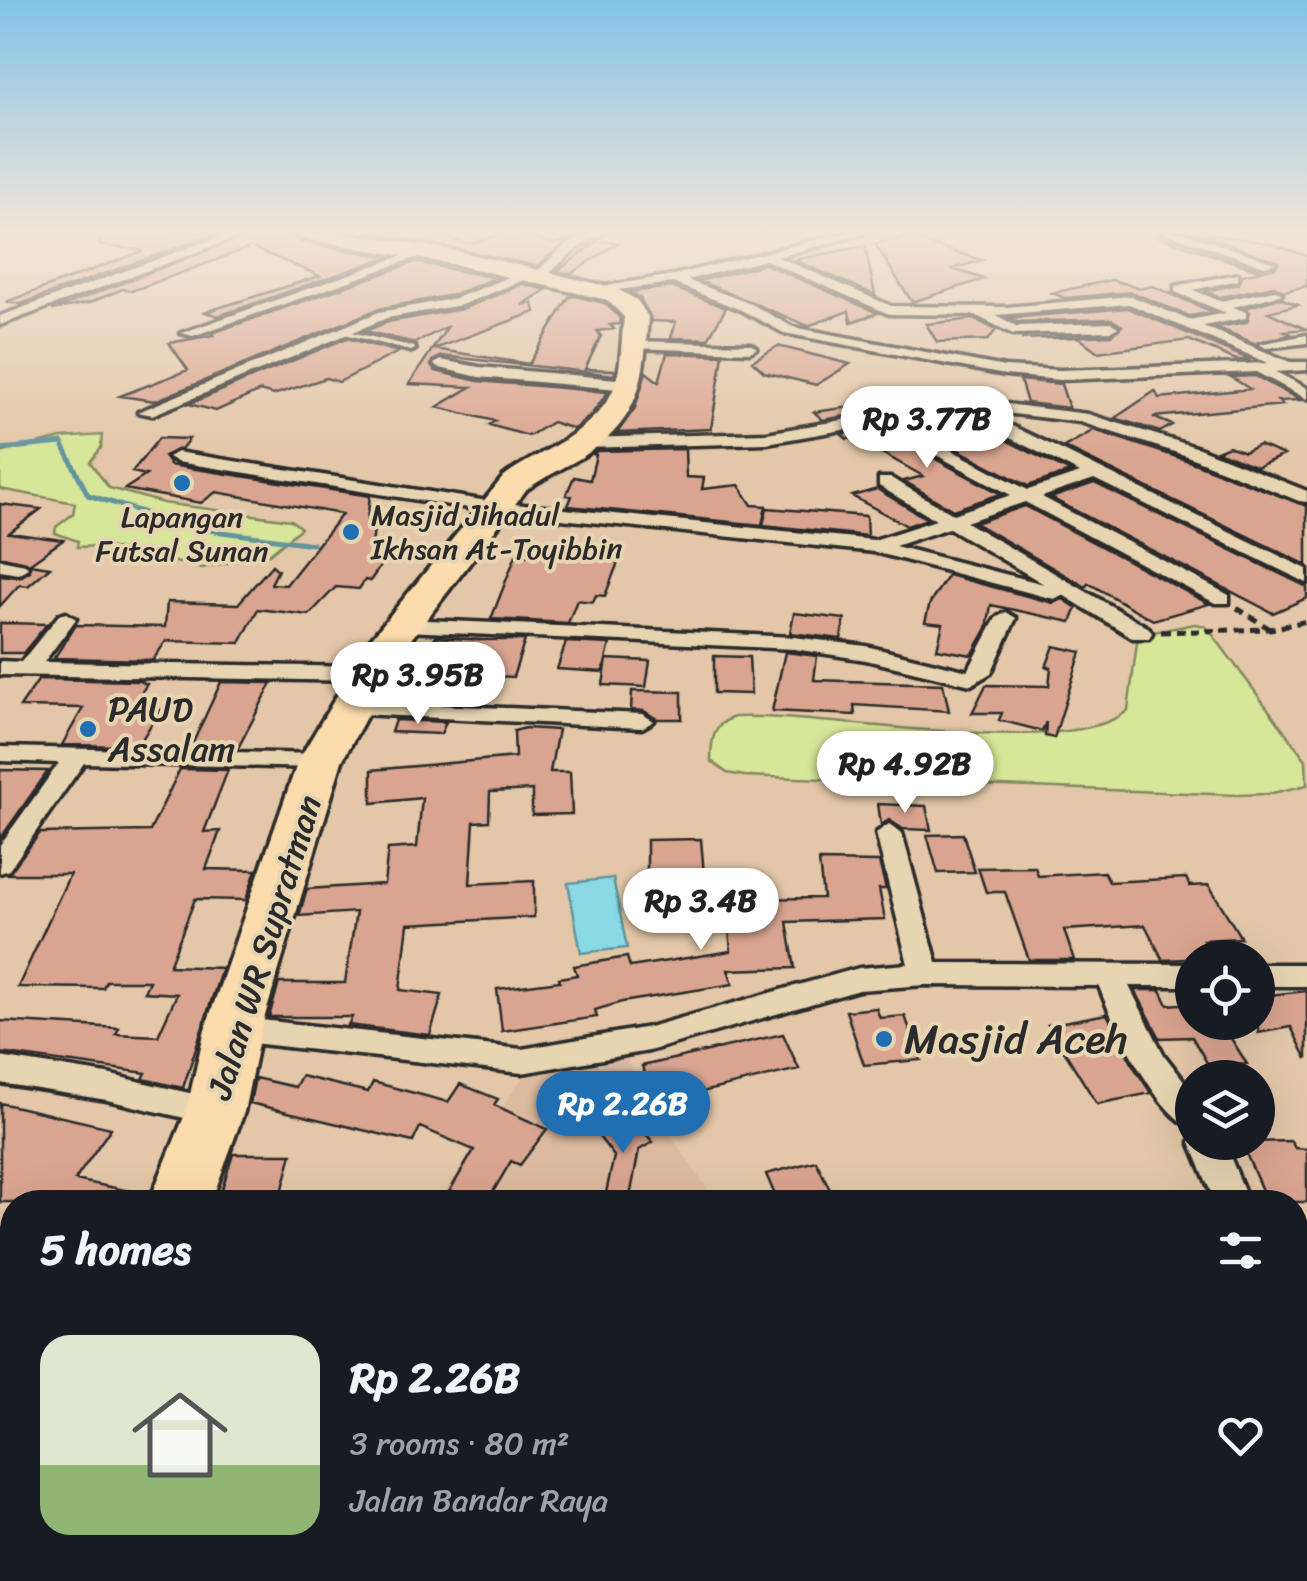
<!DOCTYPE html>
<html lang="en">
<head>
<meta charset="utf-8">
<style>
	:root { --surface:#171b24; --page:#20242c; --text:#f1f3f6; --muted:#9ea1a6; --accent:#1f6fb2 }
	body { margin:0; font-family:Sriracha,sans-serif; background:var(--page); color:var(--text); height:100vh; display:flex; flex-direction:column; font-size:38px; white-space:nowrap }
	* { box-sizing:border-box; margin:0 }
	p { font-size:32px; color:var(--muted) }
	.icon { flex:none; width:55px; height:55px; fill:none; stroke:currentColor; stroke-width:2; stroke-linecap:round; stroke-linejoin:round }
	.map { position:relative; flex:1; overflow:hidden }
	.details { position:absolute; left:0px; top:1190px; width:1308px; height:392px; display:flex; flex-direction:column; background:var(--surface); border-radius:40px 40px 0 0; box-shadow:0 10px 40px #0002 }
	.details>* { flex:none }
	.tools { position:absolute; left:1175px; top:940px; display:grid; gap:20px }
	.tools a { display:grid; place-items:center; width:100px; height:100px; border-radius:50%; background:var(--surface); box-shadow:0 10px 40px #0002; font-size:50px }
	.price { position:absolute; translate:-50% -85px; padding:0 22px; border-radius:35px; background:#fff; color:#222; font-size:32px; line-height:65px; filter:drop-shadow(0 2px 5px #0008) }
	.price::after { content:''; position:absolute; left:50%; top:60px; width:30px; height:22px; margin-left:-15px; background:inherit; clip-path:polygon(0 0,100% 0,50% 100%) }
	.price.active { background:var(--accent); color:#fff }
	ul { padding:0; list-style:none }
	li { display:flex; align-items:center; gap:30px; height:250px; padding:0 40px }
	li span { display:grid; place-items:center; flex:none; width:280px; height:200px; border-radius:30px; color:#555 }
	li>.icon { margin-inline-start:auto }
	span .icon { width:120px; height:120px; fill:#fffc; stroke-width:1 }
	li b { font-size:42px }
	h2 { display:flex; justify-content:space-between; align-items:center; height:120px; padding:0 40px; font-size:42px }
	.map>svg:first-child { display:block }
</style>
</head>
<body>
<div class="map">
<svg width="1307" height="1581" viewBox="0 0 1307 1581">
	<rect width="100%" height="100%" fill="#e3c7a8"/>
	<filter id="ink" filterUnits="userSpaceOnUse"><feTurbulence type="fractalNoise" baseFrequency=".01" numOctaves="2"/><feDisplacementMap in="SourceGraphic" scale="20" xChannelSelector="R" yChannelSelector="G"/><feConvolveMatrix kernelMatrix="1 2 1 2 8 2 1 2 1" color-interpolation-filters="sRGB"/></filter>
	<g filter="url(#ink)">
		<path fill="#dcba9f" d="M620,1044L644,1096L716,1202H437L523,1077L522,1061Z"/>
		<path fill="#d8e699" stroke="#828862" stroke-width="2.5" d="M102,435L101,448L90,462L109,488L124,492L163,503L291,520L301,528L269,554L202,568L104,546L77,547L78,541L55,533L56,527L73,514L75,503L0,489V453L61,438Z
			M1195,624L1205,626L1213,635L1306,760L1307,785L1268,794L1237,795L745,776L727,773L711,761C711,740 713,724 734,717C820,712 1070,762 1128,710L1138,635Z"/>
		<path fill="#8ad9e7" stroke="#64939c" stroke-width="2.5" d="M613,878L627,948L581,953L568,883Z"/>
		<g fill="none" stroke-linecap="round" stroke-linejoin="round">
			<path stroke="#64939c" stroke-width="5" d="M0,449L62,443L88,495L192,528L313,544"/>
		</g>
		<path fill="#daa590" stroke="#2b2b2b" stroke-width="2.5" d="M100,232H221L21,304L6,302L143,251L99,245Z
			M254,232H287L300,242L388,257L218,316L205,312L320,276L251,247L132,291L123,289L89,303L52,310Z
			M367,232H425L468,244L509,232L556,244L573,237L537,266Z
			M1157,232L1264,270L1276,267L1278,262L1195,232L1269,243L1307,256V286L1284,291L1274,286L1220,297L1206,291L1239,284L1242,275L1261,271L1157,236Z
			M906,237L982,260L952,269L984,279L912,302L875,244Z
			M598,241L618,243L571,274L558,271Z
			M865,246L875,295L794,260Z
			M416,262L496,278L452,295L378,309L155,401L120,396L188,370L169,343L214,335L212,333Z
			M765,264L878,313L851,322L849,311L808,326L699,281Z
			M1111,280L1141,288L1153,286L1213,312L1189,316L1131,292L1065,298L1052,293Z
			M523,284L546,290L522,305L533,303L535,312L434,349L529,364L569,297L575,296L605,303L620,318L619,324L610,325L614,329L597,331L601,336L585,369L615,370L614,375L442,356L432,361L431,366L435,371L478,381L608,392L591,415L574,429L552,422L529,436L489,425L495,421L437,407L471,387L409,384L448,326L415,343L365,331L388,322L462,309Z
			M672,287L726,308L708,339L671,338L676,322L651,321L640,298L630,292Z
			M1280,298L1298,305L1268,312L1306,329L1285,331L1291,334L1256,344L1216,327L1247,322L1250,312L1245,308Z
			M1128,308L1251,360H1236L1189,340L1098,352L1078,337L1021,339L1111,335L1122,326L1111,319L1017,322L1009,318Z
			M974,319L996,330L988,340L937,342L926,324Z
			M347,338L398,352L339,382L326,378L273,395L260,391L216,411L189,404Z
			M778,346L850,364L816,385L764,372L752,361Z
			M667,353L723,355L711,429L617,433L635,408L646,372L659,382Z
			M1255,376L1300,400L1278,401L1283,405L1153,417L1172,425L1160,432L1115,418L1155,391L1159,398L1250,389L1231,377Z
			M1020,380L1061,384L1069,408L1027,403Z
			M919,398L925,402L823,420L814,412Z
			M956,414L958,416L1070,472L1028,486L907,423Z
			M877,428L1001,494L953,510L904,481L923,476L855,438L847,439L841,434Z
			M1094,430L1186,460L1307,506V565L1064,447Z
			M159,438L189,439L181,449L164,456L170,465L370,496L367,520H375L371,554L388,555L370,581L365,580L359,589L336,587L309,615L258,609L240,643L166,641L153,660L54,658L76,625L165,627L167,602L238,604L272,565L278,570L271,584L286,585L342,514L216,492L201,503L125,489L146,475L132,472Z
			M1259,445L1284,455L1257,467L1217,451L1229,446L1244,452Z
			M685,449L686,477L704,478L702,489L739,485L752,505L766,506L762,525L568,506L572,496L566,495L574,477L590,480L596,455L593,454L597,451Z
			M1094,483L1307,587V598L1273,613L1051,498Z
			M877,489L927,519L907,526L852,496Z
			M0,504L41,509L9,533L63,540L29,564L0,556Z
			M1025,506L1209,604L1153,620L1088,583L1086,587L975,523Z
			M767,508L866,516L867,536L763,525Z
			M571,553L620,557L605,596L596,595L593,602L577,600L568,623L491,619L516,555L569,558Z
			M30,564L50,567L28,586L19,585L0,606V575L20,577L30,571Z
			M948,575L1053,603L1063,599L1077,608L1071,622L991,605L987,628L972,655L937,649L943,624L925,622L930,603Z
			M794,613L845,619L841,639L790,633Z
			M0,623L47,624L23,653H0Z
			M435,637L483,640H525L513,677L464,674L454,702L402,700L414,667H422Z
			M566,642L610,644L603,672L557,669Z
			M1054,646L1081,652L1054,738L1045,736L1046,722L1042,731L999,720L1002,713H972L986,685L1049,686L1051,667H1046Z
			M785,652L817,656L814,680L943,684L949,711L854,705L855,715L772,711Z
			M714,656L749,657L751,694L714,693Z
			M607,659L650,661L646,687L603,685Z
			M39,679L139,681L147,684L131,709L160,710L138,746L62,745L83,708L20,707Z
			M221,682L272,683L238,748L191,747Z
			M632,691L682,692V719H657L644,711L631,710Z
			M395,720L446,722L441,734L391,732Z
			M525,728L558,730L550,772H570L572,814L532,815V790L490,792L489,821L474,822L470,884L534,881V917L408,924L400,990L442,995L430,1035L348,1025L352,1017H269L279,983H345L356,912L299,916L307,889L384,884L388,849L417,847L422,798L372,803V770L515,757L514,731Z
			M180,769L228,770L204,832L220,831L206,869L256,870L246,900L195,899L169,966L222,968L183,1088L143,1079L146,1073L0,1053V1021L119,1028L116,1034L158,1036L177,994L144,992L149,981H106L103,988L18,987L70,874H8L40,833L150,831Z
			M0,770L48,771L0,839Z
			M878,804L926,806L931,830L903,829L889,820L881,825Z
			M963,834L975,872L938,873L927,835Z
			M701,839L706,899L647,902V840Z
			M819,861L879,862L886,889H879L885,919L787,922L795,968L728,970L733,984L622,1002L595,1010L597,1017L502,1031L497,989L560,981L559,978L577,975L574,966L627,957L630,967L731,951L726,899L823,898Z
			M1035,867L1038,876L1104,872L1109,882L1186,878L1190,886L1209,885L1241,938L1203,940L1212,958L1163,960L1145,925L1064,930L1074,960H1029L1005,892H986L978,868Z
			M1135,990H1161L1168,1005L1192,1003V1022H1221L1247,1064L1210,1068L1192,1037L1160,1038Z
			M1307,991V1059L1291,1027L1258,1033V996Z
			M876,1008L880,1018L905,1016L921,1060L864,1065L846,1011Z
			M1107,1014L1134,1067L1151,1093L1097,1104L1048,1025Z
			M783,1034L799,1069L655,1103L642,1066Z
			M301,1076L368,1092L373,1082L448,1102L460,1084L498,1099L494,1105L547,1129L520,1165L511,1161L487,1202H443L474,1150L420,1127L413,1142L250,1103L255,1078L295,1087Z
			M0,1103L111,1128L75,1180L140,1193L139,1202H0Z
			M629,1115L653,1142L639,1150L629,1202H604L614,1156L596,1133Z
			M1291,1141L1295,1148L1307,1149V1202H1267L1241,1142Z
			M233,1154H292L281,1196L220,1195Z
			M816,1161L836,1202H778L766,1174Z"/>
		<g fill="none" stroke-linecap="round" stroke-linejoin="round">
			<g stroke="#2b2b2b" stroke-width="8">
				<path id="lane" d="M343,330L414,347L415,349L411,351L341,333V331Z"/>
			</g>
			<g stroke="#2b2b2b" stroke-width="7">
				<path id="street" d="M233,232H251L0,325V316Z
					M590,232H605L574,251L543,279H535V273L566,245Z
					M848,232H870L778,257L891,306L1007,307L1131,296L1189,320L1226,313L1175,292V286L1238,274V280L1193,290L1220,301L1275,290L1282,294L1233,307L1246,312V318L1203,326L1290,362H1307V370L1276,372L1307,388V399L1256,372L1060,380L1005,375L784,333L741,310L673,283L593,293L586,289L674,275ZM765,260L889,314L975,315L1013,334L1111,331L1118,327L1111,323L1016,326L996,315L1129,304L1268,363L1060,370L1005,367L793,327L751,304L687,280Z
					M1162,232H1182L1275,263L1265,266Z
					M419,250L429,253L193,336L181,333Z
					M527,270L531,271V277L461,305L387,318L152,415L138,412L379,312L453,299Z
					M1307,335V343L1266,348L1259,344Z
					M632,341L750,344L757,348L750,352L627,348L625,345Z
					M441,360L479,367L629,380L637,385L629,390L479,377L436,367L434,364Z
					M965,399L1088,414L1199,448L1307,491V502L1299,501L1187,456L1080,422L979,410L1307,569V583L1094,479L1042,497L1229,595V603H1215L1025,502L966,522L1149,628L1152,633L1149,638H1133L1063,595L1054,599L874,552L494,512L177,462L168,457L177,452L494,502L874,540L936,520L879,486V478H891L953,514L1011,495L878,424L767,443L583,448L575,443L583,438L767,433ZM958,410L960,413L1080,473L1028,490L896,421ZM949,528L1044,584L895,546Z
					M0,559L25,564L28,568L18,574L0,571Z
					M1006,612L1016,618L991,673L971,685L866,660L794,649L405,631L394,625L405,619L794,637L866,646L968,671L996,618Z
					M66,613L76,619L44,662L367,667L378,674L367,681L0,675V661L21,662L59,615Z
					M348,701L642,714L654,721L642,728L340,713L336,708Z
					M0,747L320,754L332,761L320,768L84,763L9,870L0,873V845L59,763L0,761Z
					M889,824L902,833L937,963L1192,964V986H1129L1164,1055L1192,1091V1127C1158,1117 1111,1020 1099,986L925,985L859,990L649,1051L522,1073L233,1041L222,1037L218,1029L222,1021L233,1017L522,1049L649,1027L859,968L908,964L876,833Z
					M1258,964H1307V986H1258Z
					M0,1057L107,1074L215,1099L227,1102L231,1112L227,1122L215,1125L107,1100L0,1083Z
					M1192,1138V1142H1224L1249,1202H1215L1190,1142Z
					M0,1230L12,1234V1269L0,1265Z
					M1295,1390L1307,1395V1469L1295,1464Z
					M394,1570H453L458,1581H399Z"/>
			</g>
			<g stroke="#2b2b2b" stroke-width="7">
				<path id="highway" d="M291,232H342L457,251L615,288L637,300L648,317C644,372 643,414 594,449C572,465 548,474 526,490L402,651L342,761L261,1029L244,1112L211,1202H149L186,1112L205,1029L298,761L370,640L504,476C541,449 594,434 614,388C622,368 621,339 624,317L607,300L457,265L301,238Z
					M12,1452V1537L0,1542V1457Z"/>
			</g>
			<path stroke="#2b2b2b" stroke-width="5" stroke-dasharray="9 6" stroke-linecap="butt" d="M1237,608L1270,629
				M1161,632L1270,629L1307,621"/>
			<use href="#lane" fill="#e7d5b2" fill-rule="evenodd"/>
			<use href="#street" fill="#e7d5b2" fill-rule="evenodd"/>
			<use href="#highway" fill="#fcdcac" fill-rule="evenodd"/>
		</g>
	</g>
	<linearGradient id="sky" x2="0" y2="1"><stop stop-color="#82c3e8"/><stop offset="0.51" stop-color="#f2e6d8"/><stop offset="1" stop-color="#f2e6d8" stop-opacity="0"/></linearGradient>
	<rect width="1307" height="454" fill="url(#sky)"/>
	<g fill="#1f6fb2" stroke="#e7d5b2" stroke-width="4">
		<circle cx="182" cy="483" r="10"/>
		<circle cx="351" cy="532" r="10"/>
		<circle cx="88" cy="729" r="10"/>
		<circle cx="884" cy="1039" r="10"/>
	</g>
	<g text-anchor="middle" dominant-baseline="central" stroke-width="8" stroke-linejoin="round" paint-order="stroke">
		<g font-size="30" fill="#2b2b2b" stroke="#e7d5b2" text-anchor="start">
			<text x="371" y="515">Masjid Jihadul<tspan x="371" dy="34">Ikhsan At-Toyibbin</tspan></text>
			<text x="182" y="517" text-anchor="middle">Lapangan<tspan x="182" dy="34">Futsal Sunan</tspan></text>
		</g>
		<g font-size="35" fill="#2b2b2b" stroke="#e7d5b2" text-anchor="start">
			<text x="108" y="709">PAUD<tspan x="108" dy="40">Assalam</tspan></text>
		</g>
		<g font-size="35" fill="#2b2b2b" stroke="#e7d5b2">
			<text transform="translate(264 947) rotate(-73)">Jalan WR Supratman</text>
		</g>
		<g font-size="42" fill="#2b2b2b" stroke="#e7d5b2" text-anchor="start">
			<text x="904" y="1039">Masjid Aceh</text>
		</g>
	</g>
</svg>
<div class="tools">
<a><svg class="icon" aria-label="locate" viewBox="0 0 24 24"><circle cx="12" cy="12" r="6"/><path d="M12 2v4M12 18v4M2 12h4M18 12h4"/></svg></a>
<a><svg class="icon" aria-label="layers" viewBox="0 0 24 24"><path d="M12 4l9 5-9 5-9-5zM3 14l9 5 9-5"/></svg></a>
</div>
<b class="price" style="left:927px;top:471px">Rp 3.77B</b>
<b class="price" style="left:418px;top:727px">Rp 3.95B</b>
<b class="price" style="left:905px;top:816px">Rp 4.92B</b>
<b class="price" style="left:701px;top:953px">Rp 3.4B</b>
<b class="price active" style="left:623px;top:1156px">Rp 2.26B</b>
<section class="details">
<h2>5 homes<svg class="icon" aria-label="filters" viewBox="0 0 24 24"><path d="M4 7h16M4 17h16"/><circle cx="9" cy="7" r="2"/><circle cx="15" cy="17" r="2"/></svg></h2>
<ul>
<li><span style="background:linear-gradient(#dfe7d0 65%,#8fb573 0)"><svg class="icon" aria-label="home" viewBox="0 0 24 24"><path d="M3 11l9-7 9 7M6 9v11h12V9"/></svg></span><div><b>Rp 2.26B</b><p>3 rooms · 80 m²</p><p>Jalan Bandar Raya</p></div><svg class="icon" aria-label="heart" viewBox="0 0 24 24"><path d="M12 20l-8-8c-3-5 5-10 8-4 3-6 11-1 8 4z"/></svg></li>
</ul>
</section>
</div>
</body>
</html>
